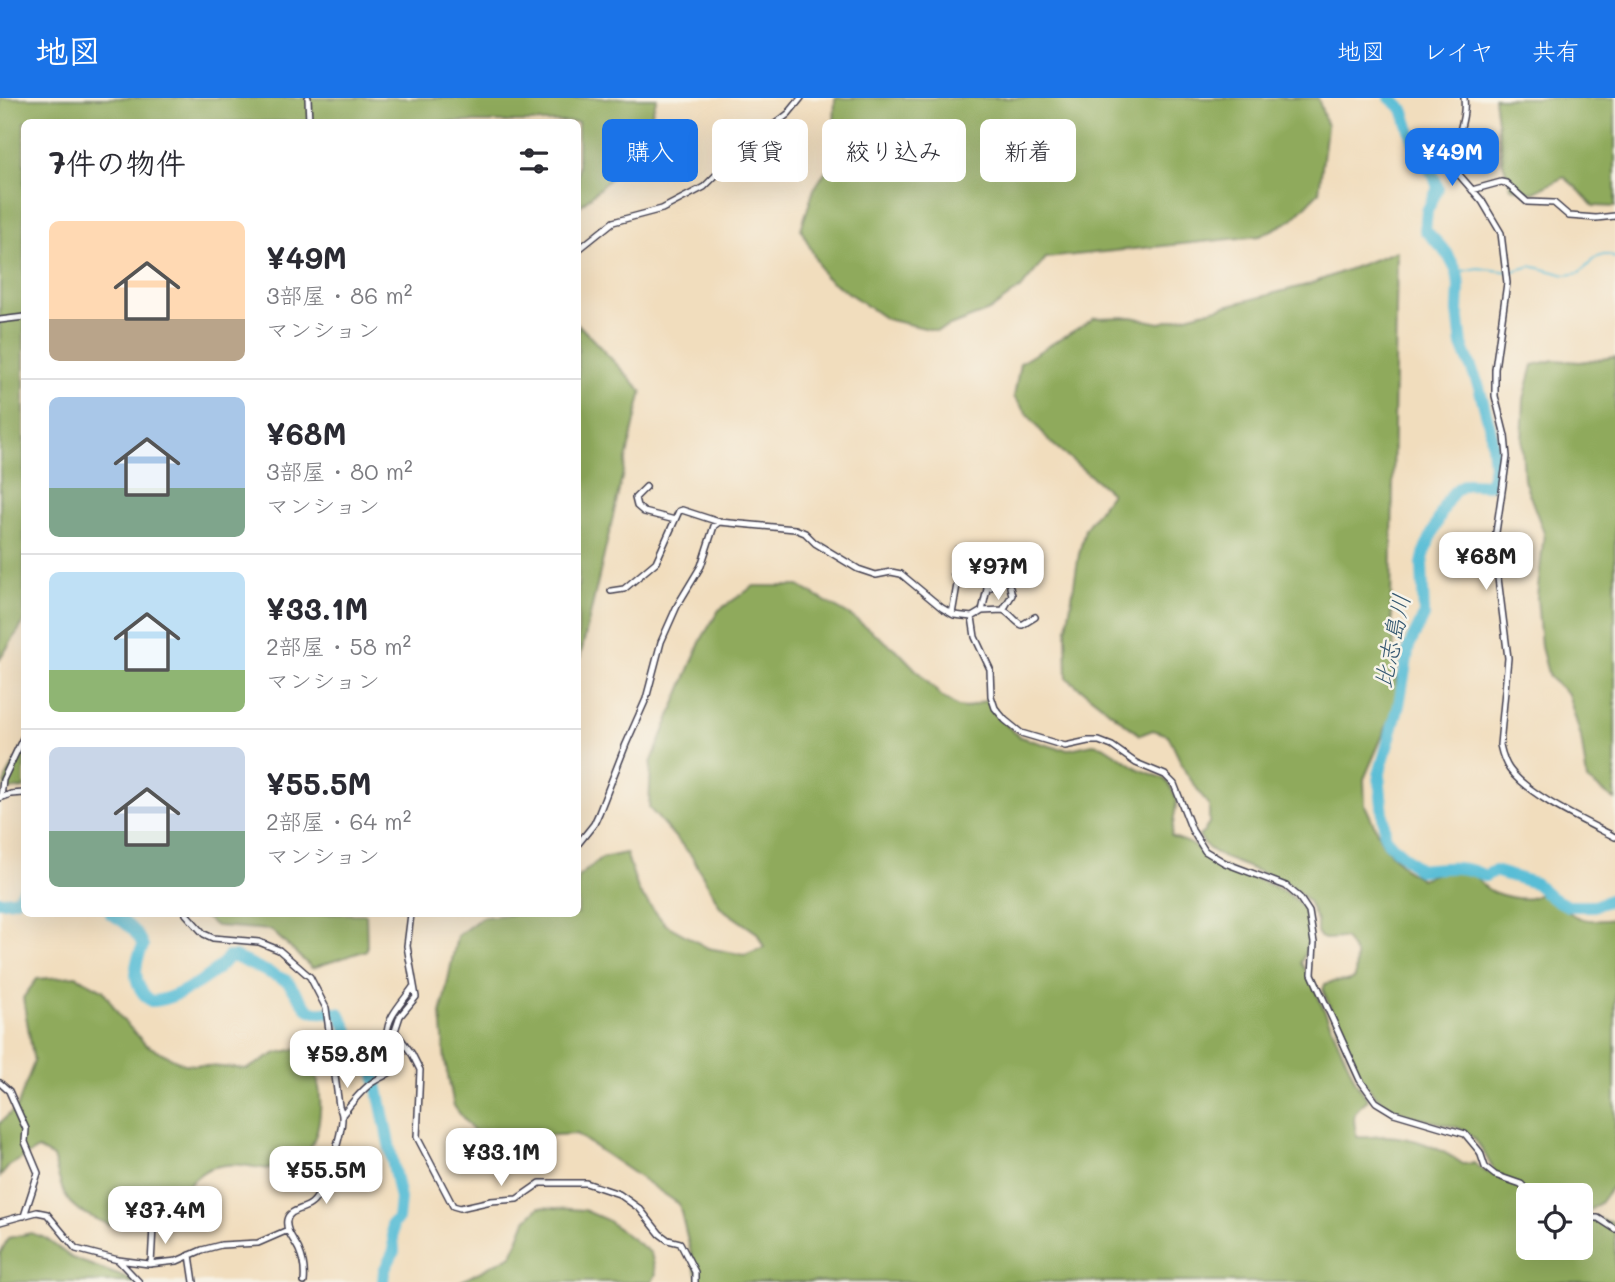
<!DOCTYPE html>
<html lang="ja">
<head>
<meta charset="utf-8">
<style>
	:root { --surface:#fff; --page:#f2f2f3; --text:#2b2b33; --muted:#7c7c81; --line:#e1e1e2; --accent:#1a73e8 }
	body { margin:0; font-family:Mali,"Klee One",sans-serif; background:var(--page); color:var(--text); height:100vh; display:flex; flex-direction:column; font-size:26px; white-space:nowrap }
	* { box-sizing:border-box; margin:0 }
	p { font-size:23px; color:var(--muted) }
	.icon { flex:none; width:38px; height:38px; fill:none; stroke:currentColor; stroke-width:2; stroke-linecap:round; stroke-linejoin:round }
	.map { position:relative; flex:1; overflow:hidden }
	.details { position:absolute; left:21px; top:21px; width:560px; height:798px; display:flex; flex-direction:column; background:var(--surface); border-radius:10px; box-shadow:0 7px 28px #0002 }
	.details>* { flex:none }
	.hud { position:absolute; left:602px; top:21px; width:665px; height:63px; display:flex; gap:14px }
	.controls { position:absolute; left:1516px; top:1085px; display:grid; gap:14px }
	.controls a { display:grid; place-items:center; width:77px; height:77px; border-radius:10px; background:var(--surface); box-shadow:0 7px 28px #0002; font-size:35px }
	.price { position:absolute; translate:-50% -60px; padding:0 16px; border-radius:14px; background:#fff; color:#222; font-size:23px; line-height:46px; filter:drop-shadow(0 2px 4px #0008) }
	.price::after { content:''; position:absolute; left:50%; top:42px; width:21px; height:16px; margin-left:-10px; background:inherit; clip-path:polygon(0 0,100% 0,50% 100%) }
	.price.active { background:var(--accent); color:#fff }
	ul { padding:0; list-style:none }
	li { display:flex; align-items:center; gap:21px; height:175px; padding:0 28px }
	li+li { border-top:2px solid var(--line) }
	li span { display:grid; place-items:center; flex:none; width:196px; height:140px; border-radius:10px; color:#555 }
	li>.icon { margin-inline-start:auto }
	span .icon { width:84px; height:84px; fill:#fffc; stroke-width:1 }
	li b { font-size:30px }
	h2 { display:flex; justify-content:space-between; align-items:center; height:84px; padding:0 28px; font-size:30px }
	.pill { padding:0 24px; border-radius:10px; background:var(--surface); box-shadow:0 7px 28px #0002; font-size:24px; line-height:63px }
	.pill.active { background:var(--accent); color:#fff }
	header { display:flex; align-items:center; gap:42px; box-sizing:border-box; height:98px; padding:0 35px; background:var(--accent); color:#fff }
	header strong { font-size:33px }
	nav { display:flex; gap:38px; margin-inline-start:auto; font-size:24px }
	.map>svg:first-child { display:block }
</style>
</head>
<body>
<header>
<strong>地図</strong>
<nav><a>地図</a><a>レイヤ</a><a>共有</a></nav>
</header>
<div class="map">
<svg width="1615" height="1184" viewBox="0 0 1615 1184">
	<rect width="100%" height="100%" fill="#f7f3e8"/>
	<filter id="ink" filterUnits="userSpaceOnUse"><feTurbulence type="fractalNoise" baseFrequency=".0143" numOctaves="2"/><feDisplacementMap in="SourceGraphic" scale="14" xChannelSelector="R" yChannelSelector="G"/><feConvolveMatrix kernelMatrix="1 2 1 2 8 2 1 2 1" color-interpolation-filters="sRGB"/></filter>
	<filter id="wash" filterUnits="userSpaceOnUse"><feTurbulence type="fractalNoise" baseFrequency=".00686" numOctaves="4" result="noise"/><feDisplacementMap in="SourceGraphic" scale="28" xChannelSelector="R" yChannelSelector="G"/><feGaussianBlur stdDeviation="1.57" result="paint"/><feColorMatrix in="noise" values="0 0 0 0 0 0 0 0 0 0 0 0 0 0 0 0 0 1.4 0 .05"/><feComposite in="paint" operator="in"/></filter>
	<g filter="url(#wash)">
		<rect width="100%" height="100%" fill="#f1ddbd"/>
		<path fill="#8faa5c" stroke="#58664c" stroke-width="2" d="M0,0H657L638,55L578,110V24H24V524L0,561Z
			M835,0H1318L1327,28L1319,94L1292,122L1260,138L1046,160L1022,189L989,213L937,233L886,221L824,178L801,131L814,91L833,62Z
			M1494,0H1615V109L1593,108L1578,91L1564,79L1533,95L1511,89L1502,62Z
			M1397,153L1391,507L1398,602L1364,681L1365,707L1383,746L1405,771L1421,781L1437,775L1445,766C1477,763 1470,783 1493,794C1503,798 1520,802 1530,800C1538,798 1542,793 1550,795C1559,797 1560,803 1565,810C1577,825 1598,823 1615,821V1085L1600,1105L1580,1119V1097H1528V1150H1580V1119L1612,1124L1615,1126V1184H698L679,1106L576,1036L513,1039L473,1033L454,1008L445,963L441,916L457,838L482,819L516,816H578V779L602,760L626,755L639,794L665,826L708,850L745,857L764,849L757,835L721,810L691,757L649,710L651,665L701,542L719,512L754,488H799L854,520L899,554L942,599L958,609L966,610L987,602L996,618L1020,639L1057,650L1070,651L1093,646L1103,648L1139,671L1163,680L1170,687L1177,702L1171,738C1178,741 1185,743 1191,746C1200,751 1207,761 1217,766C1265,788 1333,793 1301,865L1310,880L1357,986L1368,1002C1350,1015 1353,1019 1357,1039C1366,1040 1375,1038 1385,1038C1414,1039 1439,1049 1463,1066L1474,1065L1485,1074L1496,1076C1488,1063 1481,1046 1470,1036C1461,1029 1450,1028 1440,1025C1417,1020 1393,1014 1376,998C1351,974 1337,924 1323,892L1325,886C1335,881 1345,886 1355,880L1356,858L1345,840L1325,841L1320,839L1317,835V823L1308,803L1297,793L1286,784L1222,759L1208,750L1199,738L1204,734L1209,725V708L1186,675L1168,637L1153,632L1140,637L1067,580L1066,536L1079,456L1085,431L1111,395L1049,343L1014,299L1020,265L1095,220L1131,219L1160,225L1310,186Z
			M578,226L642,293L578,569Z
			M1615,259V702L1587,682L1581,639L1568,596L1549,579L1541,549L1537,499L1544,435L1524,382L1522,346L1524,301L1533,267L1555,262L1580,264Z
			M24,648V690L4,692L6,680Z
			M200,816H366L367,852L312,870L271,832L216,828Z
			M76,878L103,892L121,920L146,947L184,966L247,971L277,955L296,951L308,954C312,964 316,974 318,984C325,1014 317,1069 279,1071C253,1072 239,1061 211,1070C199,1074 190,1086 181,1093C158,1109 135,1118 109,1127C64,1107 66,1106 53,1059L38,1051L9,1068L0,1079V1025L17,1009L34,964L23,900L37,881Z
			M539,1109L584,1112L607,1122L651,1155L656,1176L652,1184H460L512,1157L526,1122Z
			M31,1135L45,1140L72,1160L137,1184H0V1156L8,1140Z"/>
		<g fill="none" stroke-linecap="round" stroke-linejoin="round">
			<path stroke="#58bdd6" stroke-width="2" d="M1457,174L1478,170L1510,174L1531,168L1566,177L1580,175L1595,160L1603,157H1609L1615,160"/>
			<path stroke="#58bdd6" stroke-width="12" d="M1390,0L1403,11L1416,51L1434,78L1438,90L1427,113L1425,132L1447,155L1457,174L1459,187L1458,213L1462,247L1479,289L1491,334L1494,369L1489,387L1467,386L1461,388L1453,395L1446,405L1425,452L1422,466L1424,518L1409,548L1399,607L1379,677L1385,737L1388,744L1419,772C1441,770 1465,766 1485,778L1494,773L1535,785L1552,800L1568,808H1594L1615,800
				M0,803C12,802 18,804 24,791
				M111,816C124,823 138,834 143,848C133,868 132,888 151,903C173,903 216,877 228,859H235L287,883L308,911L316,914L339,915L354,944L375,960L374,971L400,1101L398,1121L392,1126L394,1153L384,1173L383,1184"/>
		</g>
	</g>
	<g filter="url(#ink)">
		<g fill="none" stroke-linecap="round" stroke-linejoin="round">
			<g stroke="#413e4e" stroke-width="8">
				<path id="minor" d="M308,0L309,24
					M1464,0C1467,24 1452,46 1454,71L1482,103L1501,135L1507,185L1495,271V298L1505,338L1507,359L1494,448L1508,560L1500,647C1502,656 1504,664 1510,672C1529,698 1586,724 1615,739
					M1472,92L1501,84L1506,85L1527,104L1554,105L1569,118L1596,120L1615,118
					M578,152L613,124L662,111L704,89L740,53L788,16L801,0
					M0,222L24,219
					M646,389L635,400L637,408L644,414L675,422
					M958,451L985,469L987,491
					M611,493L624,491L656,464L679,413L682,412L719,424L795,431L805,435L815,445L858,471L876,477L891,474L901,476L942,510L954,517L972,519L975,539L990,571L991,598L995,610L1005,622L1021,635L1065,648L1088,643H1099L1112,648L1136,665L1165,677L1174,686L1192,732L1205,753L1225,765L1286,788L1299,799L1309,814L1314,845L1312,876L1360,982L1376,1004L1394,1015L1465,1036L1480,1054L1485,1069L1495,1077L1521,1086L1531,1097
					M1003,512C1012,516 1014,523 1022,527L1035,519
					M982,513L1003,512L1012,497L1010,489
					M952,516L958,481L954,476
					M972,519L982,513L987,491L1019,476
					M1,699L3,682L24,638
					M0,700L11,696L24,695
					M578,746L594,726L599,715L626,646L646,601L661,544L677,508L701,468L714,428L719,424
					M186,816L204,836L213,840L259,844L279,852L310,879L326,910L339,1008C340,1011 342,1015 342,1018C343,1034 324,1095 312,1105C305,1112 289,1111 287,1122C285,1133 295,1143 299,1152C303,1161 305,1174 304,1184
					M411,816L407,848L416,899L400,918L395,933L412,956L420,972L417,1039L453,1108L460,1110L491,1103L517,1101L540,1085H586L619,1096L640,1111L660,1136L668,1142L680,1145L695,1174V1184
					M0,985L9,993L26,1031L25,1044L38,1075L24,1118
					M342,1017C351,1006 361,992 373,984C380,979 391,977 395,968C400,957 387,948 387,937C387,918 403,904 413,889
					M1580,1120H1598L1615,1131
					M0,1124L37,1114L47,1116L76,1151L118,1162L149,1166L177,1163L202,1152L221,1147L258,1145L288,1132
					M190,1157L194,1184
					M118,1162L139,1184
					M151,1166L153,1129"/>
			</g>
			<use href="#minor" stroke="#fff" stroke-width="5"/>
		</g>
	</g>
	<g text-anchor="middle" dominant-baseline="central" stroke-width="5" stroke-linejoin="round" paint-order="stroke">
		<g font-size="24" font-style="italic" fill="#355871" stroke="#f7f3e8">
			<text transform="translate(1391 543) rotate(-78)">比志島川</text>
		</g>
	</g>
</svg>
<div class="controls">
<a><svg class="icon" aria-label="locate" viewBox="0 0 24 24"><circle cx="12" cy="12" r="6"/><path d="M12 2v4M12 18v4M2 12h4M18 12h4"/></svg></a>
</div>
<b class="price active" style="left:1452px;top:90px">¥49M</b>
<b class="price" style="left:1486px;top:494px">¥68M</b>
<b class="price" style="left:998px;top:504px">¥97M</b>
<b class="price" style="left:347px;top:992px">¥59.8M</b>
<b class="price" style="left:501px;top:1090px">¥33.1M</b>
<b class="price" style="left:326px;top:1108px">¥55.5M</b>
<b class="price" style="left:165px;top:1148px">¥37.4M</b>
<div class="hud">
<a class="pill active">購入</a>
<a class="pill">賃貸</a>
<a class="pill">絞り込み</a>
<a class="pill">新着</a>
</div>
<section class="details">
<h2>7件の物件<svg class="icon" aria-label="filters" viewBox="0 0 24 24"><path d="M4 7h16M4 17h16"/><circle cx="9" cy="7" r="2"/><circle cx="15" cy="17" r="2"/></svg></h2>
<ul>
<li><span style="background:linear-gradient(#ffd9b3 70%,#b9a48a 0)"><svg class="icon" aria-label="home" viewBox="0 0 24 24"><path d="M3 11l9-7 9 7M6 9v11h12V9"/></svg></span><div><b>¥49M</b><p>3部屋 · 86 m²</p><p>マンション</p></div></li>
<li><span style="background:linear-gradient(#a9c7e8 65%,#7fa58c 0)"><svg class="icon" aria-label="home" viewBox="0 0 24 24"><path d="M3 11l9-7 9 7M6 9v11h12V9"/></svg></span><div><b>¥68M</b><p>3部屋 · 80 m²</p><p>マンション</p></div></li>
<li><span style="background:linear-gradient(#bfe0f5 70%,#8fb573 0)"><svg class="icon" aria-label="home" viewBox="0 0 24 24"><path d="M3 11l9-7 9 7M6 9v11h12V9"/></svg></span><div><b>¥33.1M</b><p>2部屋 · 58 m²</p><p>マンション</p></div></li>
<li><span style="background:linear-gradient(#c9d6e8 60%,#7fa58c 0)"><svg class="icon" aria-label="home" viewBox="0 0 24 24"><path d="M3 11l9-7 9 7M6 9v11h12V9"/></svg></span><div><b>¥55.5M</b><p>2部屋 · 64 m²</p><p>マンション</p></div></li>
</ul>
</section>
</div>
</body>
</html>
